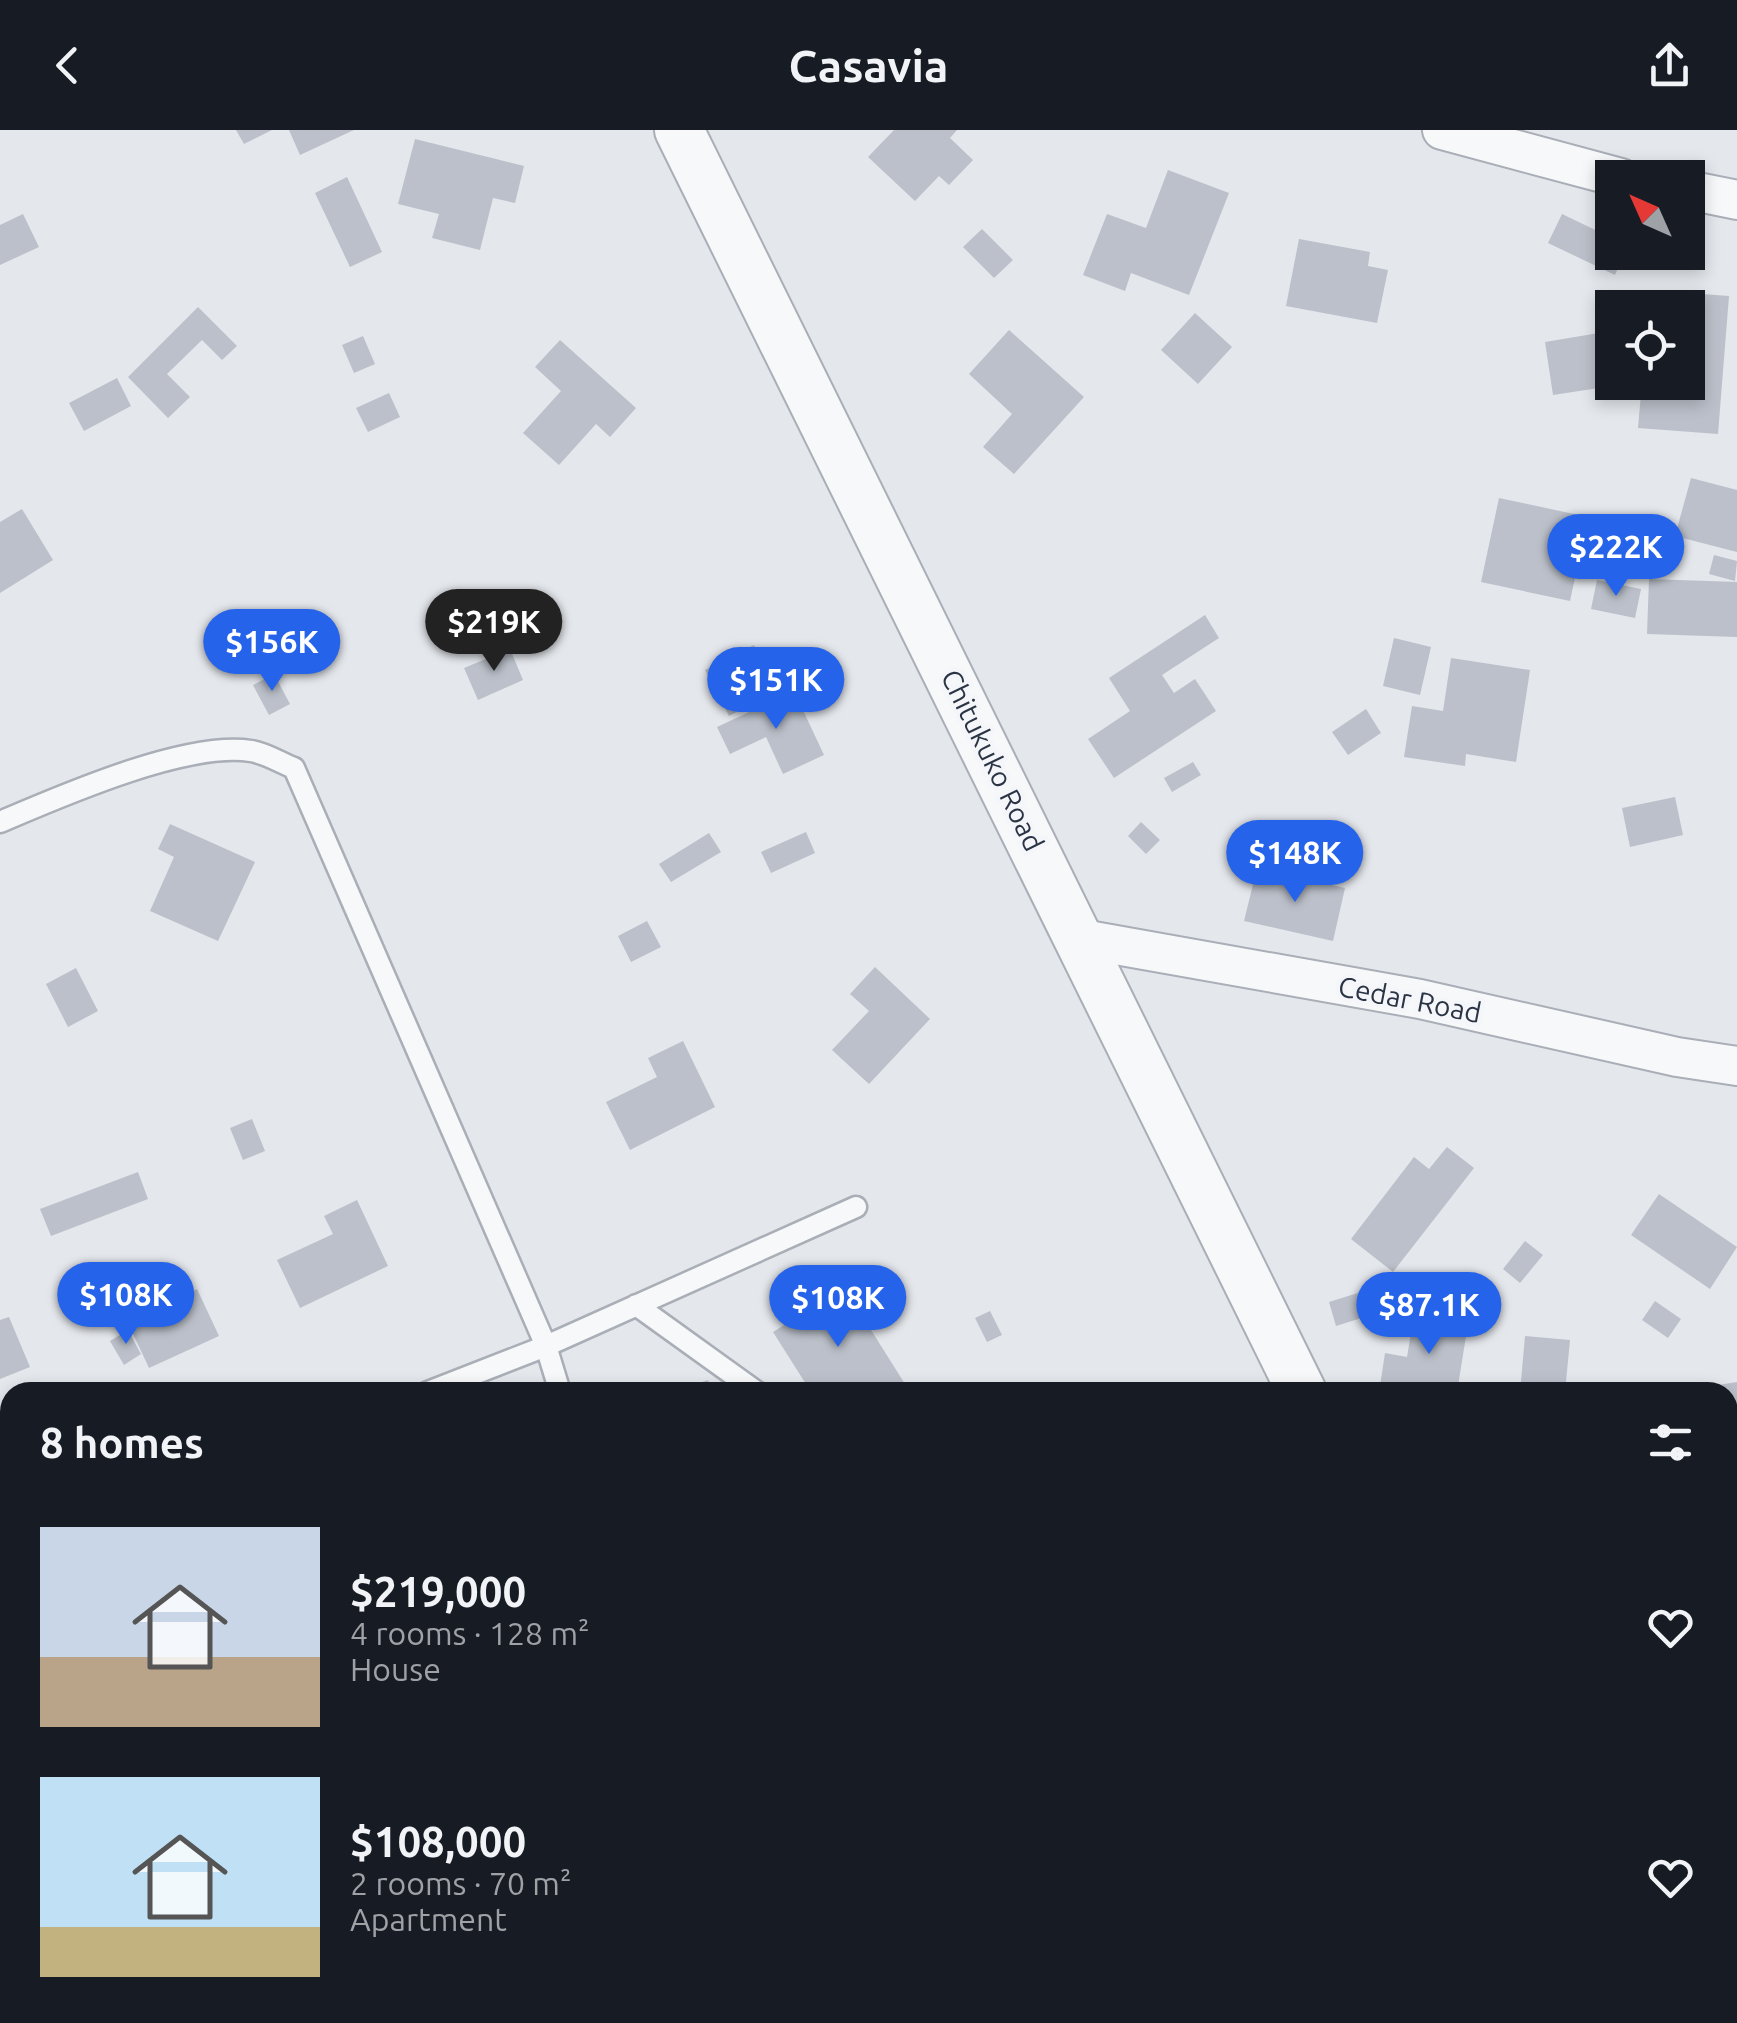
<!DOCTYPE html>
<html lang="en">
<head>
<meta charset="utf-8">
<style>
	:root { --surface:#171b24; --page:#242831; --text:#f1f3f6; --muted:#9ea1a6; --accent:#2563eb }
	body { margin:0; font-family:Ubuntu,sans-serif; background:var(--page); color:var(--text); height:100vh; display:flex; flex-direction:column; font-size:38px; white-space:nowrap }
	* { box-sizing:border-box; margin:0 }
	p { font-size:32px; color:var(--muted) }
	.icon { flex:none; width:55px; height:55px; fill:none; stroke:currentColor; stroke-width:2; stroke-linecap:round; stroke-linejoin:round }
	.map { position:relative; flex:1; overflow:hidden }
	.details { position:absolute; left:0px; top:1252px; width:1738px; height:642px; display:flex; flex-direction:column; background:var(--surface); border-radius:30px 30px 0 0; box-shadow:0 5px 15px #0003 }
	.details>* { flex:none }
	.needle { width:65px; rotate:315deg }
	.buttons { position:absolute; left:1595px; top:30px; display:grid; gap:20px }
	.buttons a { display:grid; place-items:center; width:110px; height:110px; border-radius:0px; background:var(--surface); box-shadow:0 5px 15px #0003; font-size:50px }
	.price { position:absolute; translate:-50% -85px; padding:0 22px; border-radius:35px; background:var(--accent); color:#fff; font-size:32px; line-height:65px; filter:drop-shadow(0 2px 5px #0008) }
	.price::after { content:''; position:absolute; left:50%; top:60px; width:30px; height:22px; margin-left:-15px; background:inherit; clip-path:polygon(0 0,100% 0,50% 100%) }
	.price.current { background:#222; color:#fff }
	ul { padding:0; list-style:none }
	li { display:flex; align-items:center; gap:30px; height:250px; padding:0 40px }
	li span { display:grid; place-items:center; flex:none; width:280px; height:200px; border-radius:0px; color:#555 }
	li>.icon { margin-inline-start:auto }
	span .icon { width:120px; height:120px; fill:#fffc; stroke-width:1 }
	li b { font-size:42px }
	h2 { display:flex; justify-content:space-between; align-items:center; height:120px; padding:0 40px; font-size:42px }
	header { display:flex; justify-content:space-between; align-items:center; height:130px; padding:0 40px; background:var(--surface); font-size:45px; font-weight:600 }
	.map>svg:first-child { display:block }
</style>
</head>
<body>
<header><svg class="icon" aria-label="back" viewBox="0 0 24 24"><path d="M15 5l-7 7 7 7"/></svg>Casavia<svg class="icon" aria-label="share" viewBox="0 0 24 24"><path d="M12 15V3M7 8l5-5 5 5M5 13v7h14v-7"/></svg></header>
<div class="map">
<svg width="1737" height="1893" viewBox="0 0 1737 1893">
	<rect width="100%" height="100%" fill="#e4e7ec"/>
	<path fill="#bbc0ca" d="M236,0H272L244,14Z
		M289,0H354L300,25Z
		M894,0H957L950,8L973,30L949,55L939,46L915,71L868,27Z
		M415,9L524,36L515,73L493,68L480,120L432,108L439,84L398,74Z
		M1168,40L1229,63L1189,165L1131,143L1125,161L1083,145L1107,84L1146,98Z
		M347,47L382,122L350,137L315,63Z
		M23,84L39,117L0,135V95Z
		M1562,84L1612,108V122H1625L1615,145L1548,113Z
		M982,99L1013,130L994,148L963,117Z
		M1299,109L1370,122L1368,136L1388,140L1377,193L1286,176Z
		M1687,163L1729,166L1718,304L1638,298L1642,252H1688Z
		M198,177L237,216L222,230L202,210L167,244L190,267L168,288L128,247Z
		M1195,183L1232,217L1198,254L1161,220Z
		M1009,200L1084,267L1014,344L983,317L1012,284L969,244Z
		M1605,202L1612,256L1553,265L1545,212Z
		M363,206L375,234L354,243L342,215Z
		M560,210L636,278L610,307L596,294L559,335L523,303L561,261L535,237Z
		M117,248L131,276L84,301L69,273Z
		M389,263L400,287L368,302L356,278Z
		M1691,348L1737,360V422L1675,406Z
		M1499,368L1588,387L1570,471L1481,452Z
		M22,379L53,430L0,463V392Z
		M1714,425L1737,431L1735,451L1709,444Z
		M1649,449L1737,452V507L1647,504Z
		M1597,450L1641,459L1635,488L1591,479Z
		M1205,485L1219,508L1162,545L1174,563L1195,549L1216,581L1114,648L1088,609L1130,581L1109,548Z
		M1394,508L1431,517L1420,565L1383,556Z
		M754,515L777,561L729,586L705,540Z
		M510,519L523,550L478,570L464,538Z
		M1451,528L1530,540L1516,632L1466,624L1465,636L1404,627L1412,576L1443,581Z
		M274,544L290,574L269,585L253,555Z
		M794,561L824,625L783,644L766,607L730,624L717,597Z
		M1366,579L1381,603L1348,625L1332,602Z
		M1193,632L1201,645L1172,662L1164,648Z
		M1675,667L1683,705L1630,717L1622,678Z
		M1141,692L1160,710L1146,724L1128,706Z
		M170,694L255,732L218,811L150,781L174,727L158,719Z
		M806,702L815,723L771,743L761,722Z
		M709,703L721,722L671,752L659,734Z
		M1257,738L1345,758L1333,811L1244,791Z
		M647,791L661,817L631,832L618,806Z
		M875,837L930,889L869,954L832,920L869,881L850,864Z
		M76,838L98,881L68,897L46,854Z
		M683,911L715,977L630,1020L606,972L657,947L648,928Z
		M252,989L265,1021L243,1030L230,998Z
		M1447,1017L1474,1038L1393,1142L1351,1109L1414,1027L1429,1039Z
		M138,1042L148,1069L51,1106L40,1079Z
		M1659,1064L1737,1117L1710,1159L1631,1105Z
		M357,1070L388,1136L300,1178L277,1130L333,1104L324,1086Z
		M1525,1111L1543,1125L1520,1153L1503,1139Z
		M844,1157L910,1262H811L773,1202Z
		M197,1159L219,1206L149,1238L127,1191Z
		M1364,1161L1371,1185L1336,1196L1329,1172Z
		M1655,1171L1681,1189L1668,1208L1642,1190Z
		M990,1181L1002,1205L987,1212L975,1188Z
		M1414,1185L1468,1194L1457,1262L1380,1256L1385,1223L1407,1227Z
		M9,1187L30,1237L0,1249V1190Z
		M128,1200L141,1224L124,1235L110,1211Z
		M1525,1206L1570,1210L1565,1262H1520Z
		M708,1250L712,1262H673Z
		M1737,1252V1312L1728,1314V1262H1673Z
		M1728,1351L1733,1361L1737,1359V1385L1728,1391Z
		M1728,1426L1737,1428V1546L1728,1544Z
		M1733,1623H1737V1674H1733Z
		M408,1885H477L481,1893H412Z
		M510,1885H571L555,1893H514Z
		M969,1885H1009L1012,1893H973Z
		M1066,1885H1105L1108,1893H1068Z
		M1274,1885H1322L1326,1893H1278Z"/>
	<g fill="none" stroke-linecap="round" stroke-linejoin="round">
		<g stroke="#a9aeb7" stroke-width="25">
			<path id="service" d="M0,692C61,666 186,611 251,621C265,623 281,633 294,638L546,1216L560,1262
				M636,1175L757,1262
				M428,1262L546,1216L856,1077
				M0,1433L10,1429
				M749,1885L751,1893"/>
		</g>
		<g stroke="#a9aeb7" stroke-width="42">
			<path id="minor" d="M1442,0L1621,48
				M1688,60L1737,70
				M1082,809L1420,869L1677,927L1737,936
				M1728,1718L1737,1719"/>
		</g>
		<g stroke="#a9aeb7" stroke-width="52">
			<path id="tertiary" d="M679,0L1302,1262
				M1606,1885L1610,1893"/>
		</g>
		<use href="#service" stroke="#f7f8fa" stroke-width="20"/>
		<use href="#minor" stroke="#f7f8fa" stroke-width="38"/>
		<use href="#tertiary" stroke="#f7f8fa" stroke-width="48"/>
	</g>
	<g text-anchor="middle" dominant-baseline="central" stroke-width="9" stroke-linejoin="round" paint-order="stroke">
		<g font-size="28" fill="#2b3445" stroke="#f4f6f9">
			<text transform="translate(993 630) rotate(64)">Chitukuko Road</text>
			<text transform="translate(1410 869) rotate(11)">Cedar Road</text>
		</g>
	</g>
</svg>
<div class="buttons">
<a><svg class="needle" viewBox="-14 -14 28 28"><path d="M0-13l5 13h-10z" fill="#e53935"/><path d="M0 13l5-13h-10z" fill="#9ea1a6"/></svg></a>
<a><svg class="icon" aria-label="locate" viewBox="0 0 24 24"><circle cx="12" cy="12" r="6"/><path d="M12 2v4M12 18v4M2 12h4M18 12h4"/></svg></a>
</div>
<b class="price" style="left:1616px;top:469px">$222K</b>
<b class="price current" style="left:494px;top:544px">$219K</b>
<b class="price" style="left:272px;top:564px">$156K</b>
<b class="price" style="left:776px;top:602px">$151K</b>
<b class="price" style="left:1295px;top:775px">$148K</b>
<b class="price" style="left:126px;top:1217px">$108K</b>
<b class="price" style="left:838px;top:1220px">$108K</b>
<b class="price" style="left:1429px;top:1227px">$87.1K</b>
<section class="details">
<h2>8 homes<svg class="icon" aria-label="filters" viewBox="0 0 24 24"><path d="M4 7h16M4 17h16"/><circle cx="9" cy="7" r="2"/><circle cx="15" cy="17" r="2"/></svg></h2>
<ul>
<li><span style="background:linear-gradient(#c9d6e8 65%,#b9a48a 0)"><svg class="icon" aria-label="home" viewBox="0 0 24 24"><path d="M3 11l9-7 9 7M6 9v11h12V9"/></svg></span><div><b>$219,000</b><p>4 rooms · 128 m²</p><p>House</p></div><svg class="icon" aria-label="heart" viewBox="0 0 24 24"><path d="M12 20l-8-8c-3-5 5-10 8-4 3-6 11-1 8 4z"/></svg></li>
<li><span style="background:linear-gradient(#bfe0f5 75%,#c2b280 0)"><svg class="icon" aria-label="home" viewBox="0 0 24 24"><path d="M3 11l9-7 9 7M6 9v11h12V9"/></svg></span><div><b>$108,000</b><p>2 rooms · 70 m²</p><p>Apartment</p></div><svg class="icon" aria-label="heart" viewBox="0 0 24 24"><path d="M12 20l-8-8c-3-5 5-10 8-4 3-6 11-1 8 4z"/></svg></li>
</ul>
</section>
</div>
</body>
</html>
